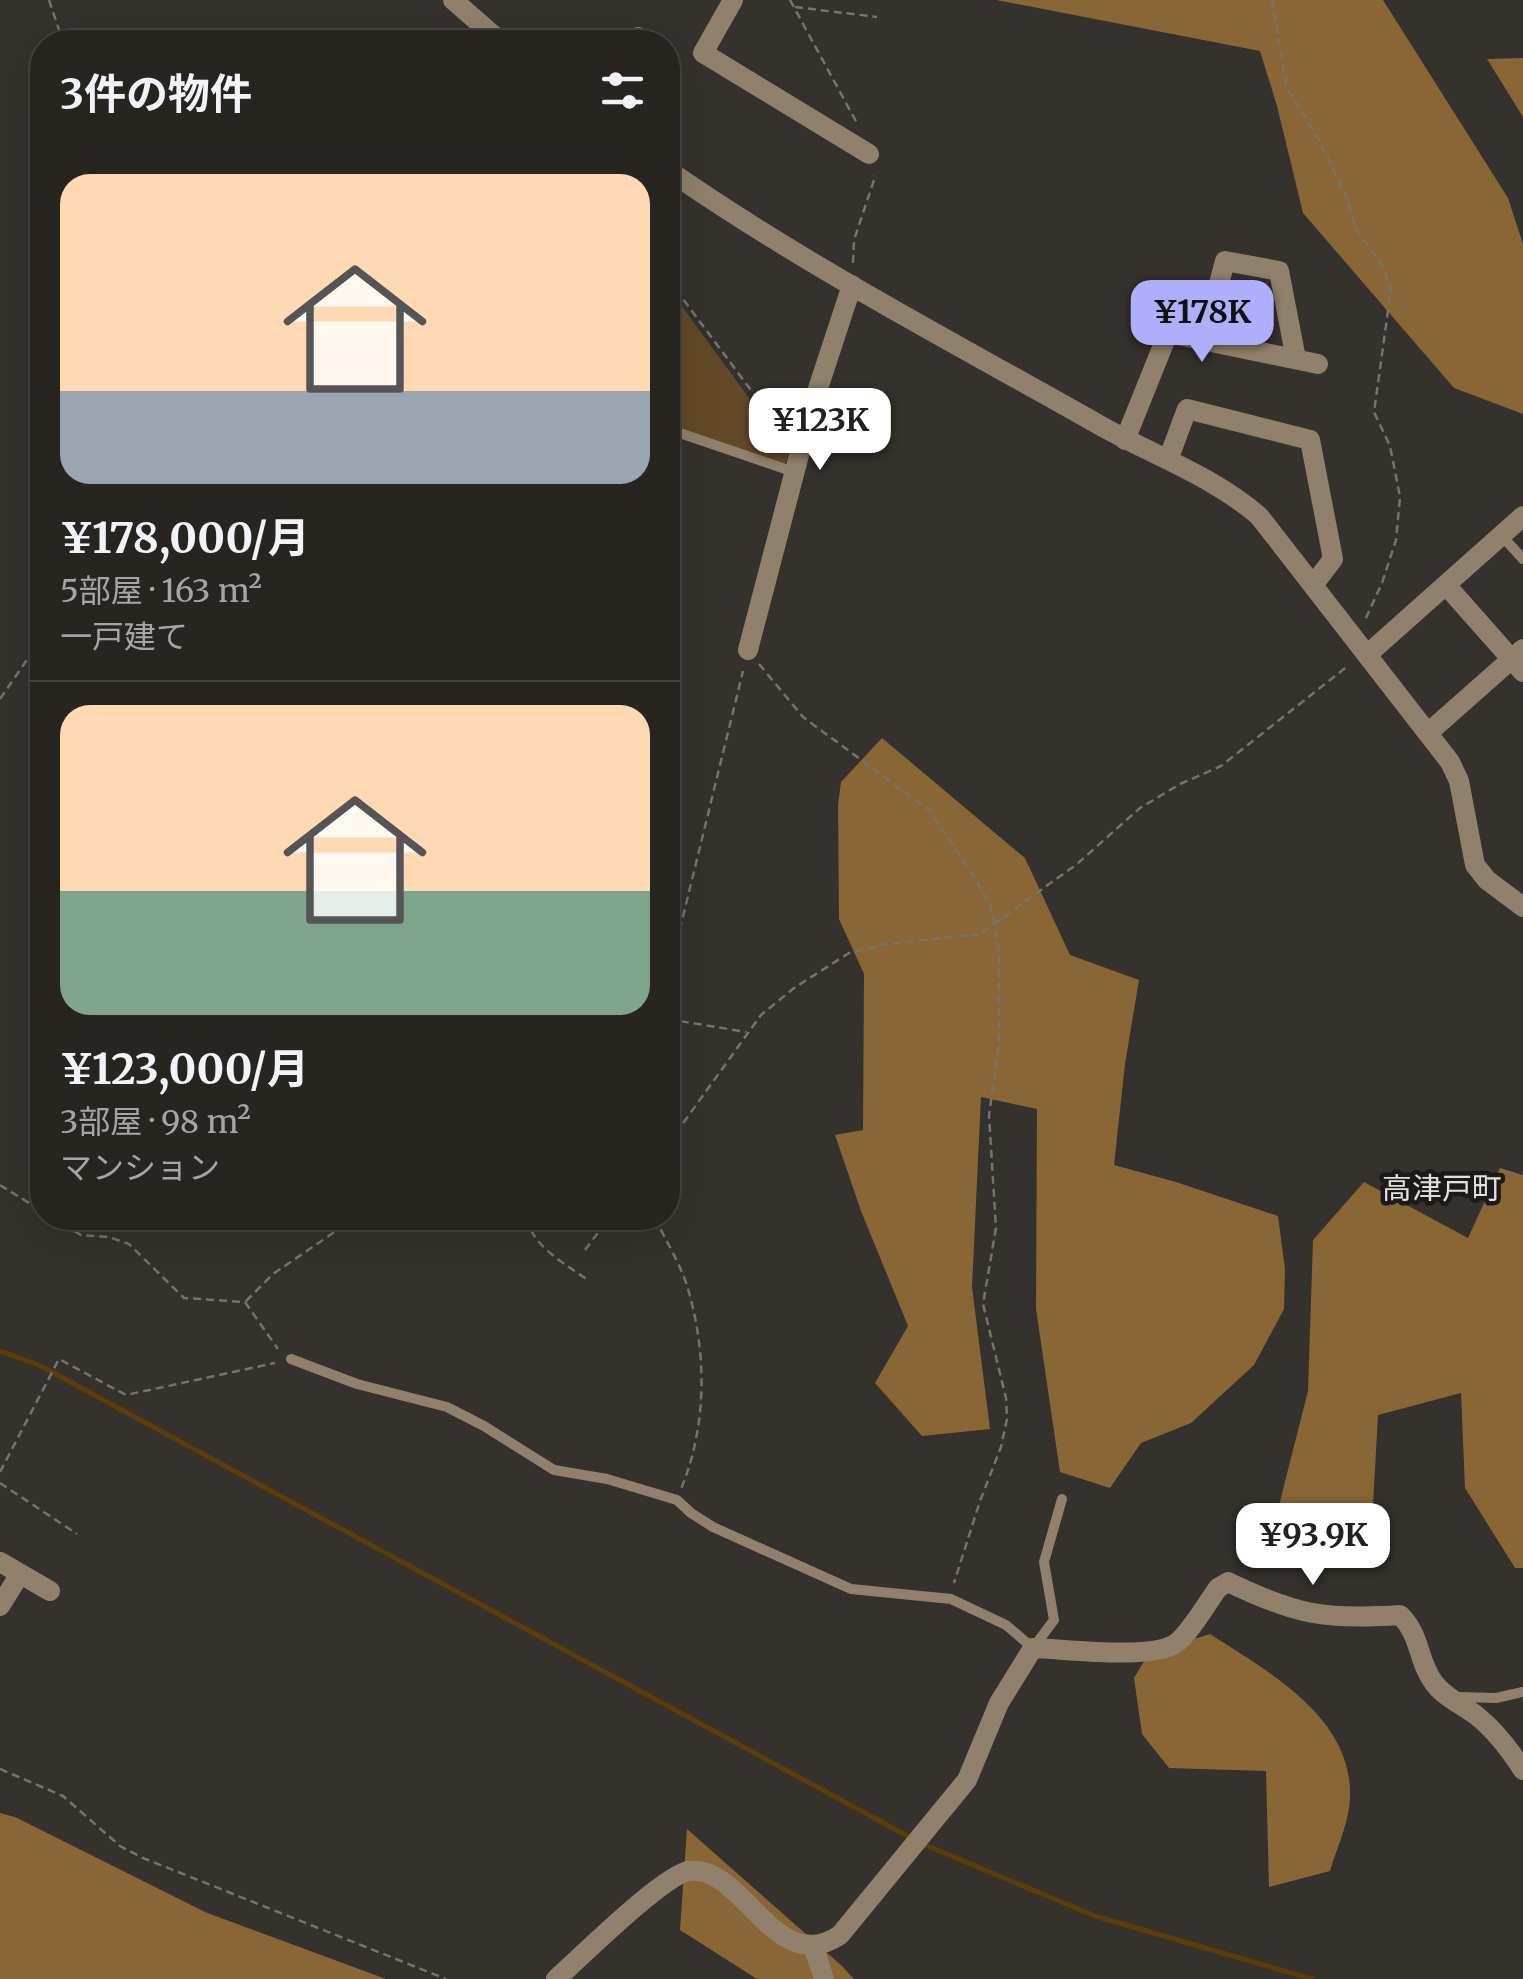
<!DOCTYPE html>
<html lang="ja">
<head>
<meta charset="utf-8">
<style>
	:root { --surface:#282521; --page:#302d2a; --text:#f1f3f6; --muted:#a5a5a5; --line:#44423f; --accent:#afaefa }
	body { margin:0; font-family:Merriweather,"Noto Sans JP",serif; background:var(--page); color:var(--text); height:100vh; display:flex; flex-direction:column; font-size:38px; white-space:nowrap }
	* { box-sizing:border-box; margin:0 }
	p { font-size:32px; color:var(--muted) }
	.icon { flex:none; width:55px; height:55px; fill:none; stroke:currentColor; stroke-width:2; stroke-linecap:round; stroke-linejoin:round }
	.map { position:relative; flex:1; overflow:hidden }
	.side { position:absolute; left:30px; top:30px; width:650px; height:1200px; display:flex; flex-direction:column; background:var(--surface); border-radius:40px; box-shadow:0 10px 40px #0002,0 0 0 2px var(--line) }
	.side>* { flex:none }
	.price { position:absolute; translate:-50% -85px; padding:0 22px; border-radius:20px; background:#fff; color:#222; font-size:32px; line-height:65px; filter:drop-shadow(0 2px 5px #0008) }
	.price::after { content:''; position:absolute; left:50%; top:60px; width:30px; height:22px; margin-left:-15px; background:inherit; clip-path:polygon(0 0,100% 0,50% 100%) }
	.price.on { background:var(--accent); color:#111 }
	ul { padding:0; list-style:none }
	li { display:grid; align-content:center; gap:20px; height:530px; padding:0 30px }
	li+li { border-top:2px solid var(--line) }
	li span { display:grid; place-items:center; height:310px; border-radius:30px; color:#555 }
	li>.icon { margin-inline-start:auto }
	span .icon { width:180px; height:180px; fill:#fffc; stroke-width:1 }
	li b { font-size:42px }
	h2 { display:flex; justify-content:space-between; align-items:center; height:120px; padding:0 30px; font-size:42px }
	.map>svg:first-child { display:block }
</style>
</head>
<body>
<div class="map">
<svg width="1523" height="1979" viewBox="0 0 1523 1979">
	<rect width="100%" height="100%" fill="#35312c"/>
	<path fill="#624a28" d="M668,287L789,453L784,467L668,427Z"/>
	<path fill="#886635" d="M996,0H1383L1508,198L1523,244V414L1454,388L1303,213L1277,106L1260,51Z
		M1523,58V117L1487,59Z
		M882,738L1025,858L1070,955L1139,980L1125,1064L1114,1165L1176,1182L1278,1216L1285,1269L1284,1309L1254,1365L1191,1423L1141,1443L1110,1488L1060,1472L1036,1309L1037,1109L981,1097L972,1287L990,1429L922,1436L875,1383L908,1326L861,1211L835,1135L863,1130L864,974L839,919L838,805L841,782Z
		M1500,1168L1523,1175V1568H1515L1465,1488L1461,1393L1378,1415L1373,1505L1272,1533L1308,1391L1313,1240L1364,1182L1468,1238Z
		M1210,1634C1269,1672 1352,1717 1350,1796C1350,1820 1337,1848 1330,1871L1269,1887L1266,1771L1169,1768L1142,1734L1134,1678L1149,1653Z
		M0,1813L15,1817L205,1912L386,1979H0Z
		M687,1829L842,1966L854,1979H757L680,1930Z"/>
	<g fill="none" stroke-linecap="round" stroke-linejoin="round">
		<path stroke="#5d3d06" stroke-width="5" d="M0,1351L39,1365L913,1839
			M923,1844L1095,1916L1312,1979"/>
		<path stroke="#76736e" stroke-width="2.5" stroke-dasharray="8 5" stroke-linecap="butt" d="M49,0L63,42
			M790,0L858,125
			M1272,0L1287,88L1320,142L1347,198L1356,229L1381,263L1391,289L1374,412L1390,446L1400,497L1396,540L1382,583L1365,620
			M795,7L877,17
			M853,263L854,240L874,180L873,175
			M668,279L783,433
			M33,659H42
			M759,664L803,717L929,810L974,876L991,908L995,925L999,952V1045L989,1115L996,1228L983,1304L1006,1398L1007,1419L1001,1447L980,1501L954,1583
			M0,699L42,638
			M668,967L678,937L743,671
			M668,1019L746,1032
			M668,1144L761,1015L794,988L849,953L886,944L980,934L1077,864L1140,808L1180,784L1221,766L1349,665
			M0,1185L42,1211
			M52,1218L81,1235L109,1237L129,1244L184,1298L245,1302L278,1349
			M528,1218C529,1245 569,1266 589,1281
			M655,1218C666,1241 681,1265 688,1289C707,1354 707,1426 681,1489
			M585,1250L609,1218
			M246,1301L273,1274L355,1218
			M0,1472L59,1359L126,1395L275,1363
			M0,1483L77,1534
			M0,1769L63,1796L120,1846L143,1858L446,1979"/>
		<path stroke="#90806c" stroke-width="10" d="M668,429L794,472
			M1501,535L1523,559
			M291,1359L357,1384L447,1407L484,1426L554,1470L607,1479L677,1500L691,1513L713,1527L851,1589L951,1599L1006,1625L1033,1648L1054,1620L1044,1562L1062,1499
			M1458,1697L1496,1698L1523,1692"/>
		<path stroke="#90806c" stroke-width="20" d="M453,0L501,42
			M733,0L703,53L869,154
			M635,42L638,37
			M668,170C803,264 951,341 1094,422C1149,454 1210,474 1259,516L1450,762L1459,781L1475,865L1487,880L1523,907
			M1204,340L1225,261L1279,271L1296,359
			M1125,440L1168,333L1318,364
			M1168,460L1187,409L1310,440L1333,559L1314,584
			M1446,585L1523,672
			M748,650L810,413L852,285
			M1368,654L1523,516
			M1428,733L1523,649
			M0,1562L50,1591
			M0,1606L20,1574
			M814,1948L824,1979
			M556,1979C580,1958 663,1875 689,1871C743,1864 775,1979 840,1935L967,1780L999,1703L1033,1648C1066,1649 1149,1660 1175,1644C1188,1636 1208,1602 1218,1588L1228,1582C1296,1615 1325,1620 1400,1615C1421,1635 1417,1660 1434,1683C1445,1698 1463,1705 1477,1716C1496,1731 1510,1750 1523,1770"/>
	</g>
	<g text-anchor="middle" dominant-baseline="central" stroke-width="9" stroke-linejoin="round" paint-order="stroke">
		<g font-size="30" fill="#e2dfdc" stroke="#1b1a17">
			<text x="1442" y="1188">高津戸町</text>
		</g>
	</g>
</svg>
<b class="price on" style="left:1202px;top:365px">¥178K</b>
<b class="price" style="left:820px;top:473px">¥123K</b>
<b class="price" style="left:1313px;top:1588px">¥93.9K</b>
<section class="side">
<h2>3件の物件<svg class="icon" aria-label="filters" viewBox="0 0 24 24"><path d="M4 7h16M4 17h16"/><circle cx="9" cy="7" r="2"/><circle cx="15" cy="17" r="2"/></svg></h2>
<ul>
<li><span style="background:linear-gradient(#ffd9b3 70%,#9aa5b1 0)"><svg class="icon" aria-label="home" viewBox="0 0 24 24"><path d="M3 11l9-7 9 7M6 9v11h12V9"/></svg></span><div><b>¥178,000/月</b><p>5部屋 · 163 m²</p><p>一戸建て</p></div></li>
<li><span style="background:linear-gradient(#ffd9b3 60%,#7fa58c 0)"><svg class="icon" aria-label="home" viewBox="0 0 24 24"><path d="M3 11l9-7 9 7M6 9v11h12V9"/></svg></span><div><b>¥123,000/月</b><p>3部屋 · 98 m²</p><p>マンション</p></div></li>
</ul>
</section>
</div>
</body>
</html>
